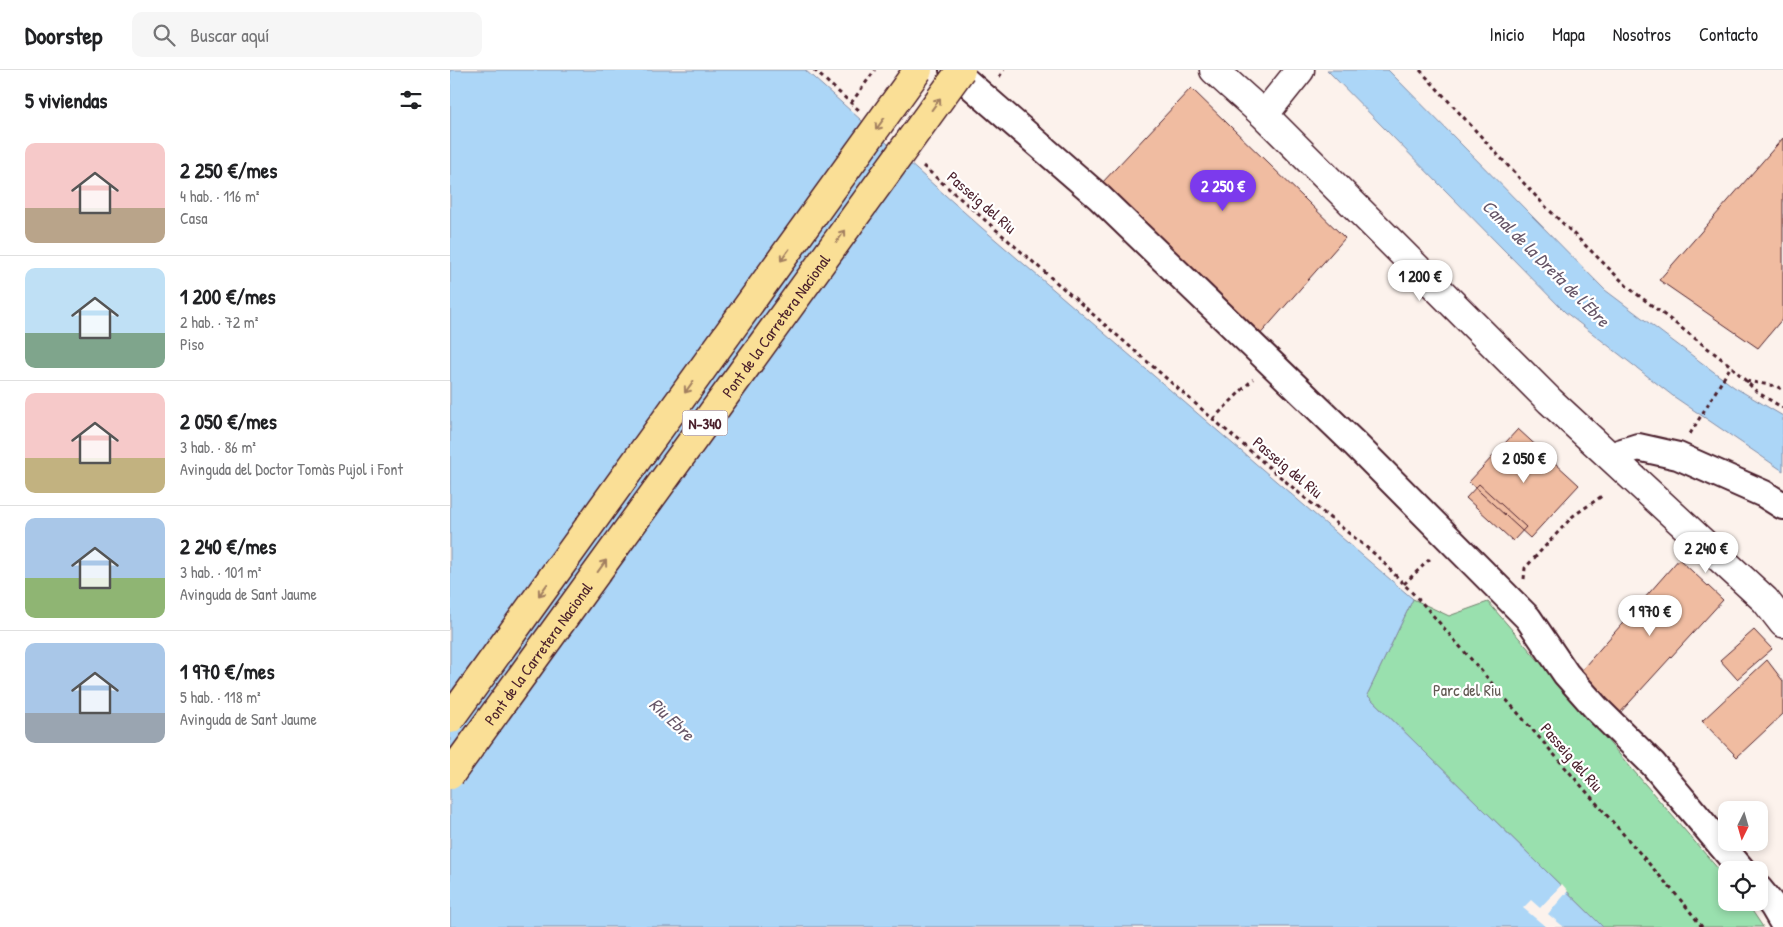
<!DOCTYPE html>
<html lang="es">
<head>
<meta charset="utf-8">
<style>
	:root { --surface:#fff; --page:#f6f6f6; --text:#202124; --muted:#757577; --line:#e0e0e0; --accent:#7c3aed }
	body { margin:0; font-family:"Patrick Hand",sans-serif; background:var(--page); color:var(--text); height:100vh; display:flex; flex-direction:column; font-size:19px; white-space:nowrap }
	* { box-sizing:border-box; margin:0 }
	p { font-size:16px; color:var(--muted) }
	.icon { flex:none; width:28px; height:28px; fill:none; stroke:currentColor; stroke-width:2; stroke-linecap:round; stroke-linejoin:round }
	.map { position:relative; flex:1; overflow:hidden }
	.panel { display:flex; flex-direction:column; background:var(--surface); width:450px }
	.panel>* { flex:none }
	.needle { width:32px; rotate:185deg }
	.fabs { position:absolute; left:1268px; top:731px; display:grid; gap:10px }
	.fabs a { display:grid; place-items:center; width:50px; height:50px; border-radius:10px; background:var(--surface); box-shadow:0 2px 8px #0003; font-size:25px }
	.price { position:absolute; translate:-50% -42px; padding:0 11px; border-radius:18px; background:#fff; color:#222; font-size:16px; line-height:32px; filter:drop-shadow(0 1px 2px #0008) }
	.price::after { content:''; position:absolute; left:50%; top:30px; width:15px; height:11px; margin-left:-8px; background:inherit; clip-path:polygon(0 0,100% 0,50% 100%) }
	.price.on { background:var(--accent); color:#fff }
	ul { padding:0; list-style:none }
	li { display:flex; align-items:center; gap:15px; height:125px; padding:0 25px }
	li+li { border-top:1px solid var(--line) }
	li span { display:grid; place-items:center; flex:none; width:140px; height:100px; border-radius:10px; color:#555 }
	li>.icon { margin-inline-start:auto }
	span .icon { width:60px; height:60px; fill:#fffc; stroke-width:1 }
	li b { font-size:21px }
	h2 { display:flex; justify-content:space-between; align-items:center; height:60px; padding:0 25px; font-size:21px }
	header { display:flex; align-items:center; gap:30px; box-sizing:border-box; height:70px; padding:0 25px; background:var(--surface); border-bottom:1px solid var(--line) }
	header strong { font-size:24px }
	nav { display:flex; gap:28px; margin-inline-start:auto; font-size:18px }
	.search { width:350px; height:45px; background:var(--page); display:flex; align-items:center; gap:12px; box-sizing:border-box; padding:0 18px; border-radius:10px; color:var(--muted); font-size:19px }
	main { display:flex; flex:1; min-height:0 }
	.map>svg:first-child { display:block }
</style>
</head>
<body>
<header>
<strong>Doorstep</strong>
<div class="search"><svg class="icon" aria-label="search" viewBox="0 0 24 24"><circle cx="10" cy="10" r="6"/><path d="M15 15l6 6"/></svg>Buscar aquí</div>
<nav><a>Inicio</a><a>Mapa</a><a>Nosotros</a><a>Contacto</a></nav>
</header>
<main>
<section class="panel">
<h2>5 viviendas<svg class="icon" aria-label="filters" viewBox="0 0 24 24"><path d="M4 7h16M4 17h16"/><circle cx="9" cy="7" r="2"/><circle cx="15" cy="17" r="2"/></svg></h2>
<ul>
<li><span style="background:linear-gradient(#f6c9c9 65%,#b9a48a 0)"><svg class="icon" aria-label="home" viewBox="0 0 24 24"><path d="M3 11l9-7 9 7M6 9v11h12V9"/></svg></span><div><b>2 250 €/mes</b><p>4 hab. · 116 m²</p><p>Casa</p></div></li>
<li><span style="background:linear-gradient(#bfe0f5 65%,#7fa58c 0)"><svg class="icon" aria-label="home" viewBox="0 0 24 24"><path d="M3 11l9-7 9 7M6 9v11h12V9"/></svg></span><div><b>1 200 €/mes</b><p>2 hab. · 72 m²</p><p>Piso</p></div></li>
<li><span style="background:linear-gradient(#f6c9c9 65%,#c2b280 0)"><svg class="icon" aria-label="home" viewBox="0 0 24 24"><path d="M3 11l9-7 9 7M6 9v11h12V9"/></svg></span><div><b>2 050 €/mes</b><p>3 hab. · 86 m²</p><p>Avinguda del Doctor Tomàs Pujol i Font</p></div></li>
<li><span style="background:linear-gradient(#a9c7e8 60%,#8fb573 0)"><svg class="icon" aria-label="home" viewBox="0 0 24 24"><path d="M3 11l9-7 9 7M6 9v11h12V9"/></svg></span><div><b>2 240 €/mes</b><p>3 hab. · 101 m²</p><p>Avinguda de Sant Jaume</p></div></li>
<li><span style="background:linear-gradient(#a9c7e8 70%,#9aa5b1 0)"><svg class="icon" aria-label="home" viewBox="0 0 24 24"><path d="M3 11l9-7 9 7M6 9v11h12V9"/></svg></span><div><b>1 970 €/mes</b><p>5 hab. · 118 m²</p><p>Avinguda de Sant Jaume</p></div></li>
</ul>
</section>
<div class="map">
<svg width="1333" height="857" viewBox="0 0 1333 857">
	<rect width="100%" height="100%" fill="#fcf2ec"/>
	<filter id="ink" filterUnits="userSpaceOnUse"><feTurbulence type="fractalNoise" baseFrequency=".02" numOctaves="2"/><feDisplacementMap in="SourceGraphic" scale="10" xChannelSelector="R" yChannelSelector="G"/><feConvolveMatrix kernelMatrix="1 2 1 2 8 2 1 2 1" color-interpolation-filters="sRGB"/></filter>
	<g filter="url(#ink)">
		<path fill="#99e0ae" stroke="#72806c" d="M963,529L999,546L1038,532L1276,808V832L1297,833L1313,857H1153L917,625Z"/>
		<path fill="#acd6f7" stroke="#858da5" d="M0,0H355L532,158L963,529L917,625L1153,857H0Z
			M877,0H938L1155,220L1284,317L1333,346V401L1223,326L1115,242Z"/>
		<path fill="#fcf2ec" d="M1112,814L1118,821L1098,844L1114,857H1096L1073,838L1081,830L1090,838Z"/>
		<path fill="#f0bca1" stroke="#4a1f2b" d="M741,18L895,168L807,268L651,114Z
			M1333,68V248L1308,278L1209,210Z
			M1068,359L1129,415L1080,468L1019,412Z
			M1029,414L1076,457L1063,471L1016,428Z
			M1229,489L1273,530L1168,645L1128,604Z
			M1304,560L1322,579L1287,609L1270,590Z
			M1317,590L1333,611V644L1287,687L1252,651Z"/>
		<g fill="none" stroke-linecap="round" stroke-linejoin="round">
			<g stroke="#4a1f2b" stroke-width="30">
				<path id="street" d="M503,0L649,127L905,374L1078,548L1116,604L1147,639L1203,694L1292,800
					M1160,386L1188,377L1228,386L1314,424L1333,436
					M1309,819L1323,836L1333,853"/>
			</g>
			<g stroke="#4a1f2b" stroke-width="31">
				<path id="secondary" d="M764,0L814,45L1100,331L1315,530L1333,553
					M814,45L850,0"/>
			</g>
			<path stroke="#4a1f2b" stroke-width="3" stroke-dasharray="4 4" stroke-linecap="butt" d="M364,0L410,41
				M970,0L1094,135L1179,218L1281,296L1307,322L1333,338
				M549,7L554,0
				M401,33L425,0
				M473,96L763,349L855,428L926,485L973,534L1235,835L1252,857
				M1296,311L1326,316L1333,320
				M763,349L803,309
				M1240,364L1281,296
				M1074,509L1075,498L1123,446L1152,426
				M954,514L982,487"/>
			<use href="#street" stroke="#fff" stroke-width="26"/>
			<use href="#secondary" stroke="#fff" stroke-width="28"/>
			<g stroke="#4a1f2b" stroke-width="31" stroke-linecap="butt">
				<g id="highway-bridge">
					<path d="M0,649L468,0"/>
					<path id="s1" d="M0,705L511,0"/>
				</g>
			</g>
			<use href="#highway-bridge" stroke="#fadf96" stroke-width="28"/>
		</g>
		<defs><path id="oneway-shaft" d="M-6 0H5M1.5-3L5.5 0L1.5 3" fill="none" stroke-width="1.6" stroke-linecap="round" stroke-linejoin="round" transform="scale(1.25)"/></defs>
		<g stroke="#a27f60">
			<use href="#oneway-shaft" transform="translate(486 34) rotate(-54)"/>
			<use href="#oneway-shaft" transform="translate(430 54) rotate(126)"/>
			<use href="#oneway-shaft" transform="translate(391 166) rotate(-54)"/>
			<use href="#oneway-shaft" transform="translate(335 185) rotate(126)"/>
			<use href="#oneway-shaft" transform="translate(239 317) rotate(126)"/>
			<use href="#oneway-shaft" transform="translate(152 496) rotate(-54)"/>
			<use href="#oneway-shaft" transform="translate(93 520) rotate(126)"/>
		</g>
	</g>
	<g text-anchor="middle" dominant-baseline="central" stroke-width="4.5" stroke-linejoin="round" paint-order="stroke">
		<rect fill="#fff" stroke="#80626b" stroke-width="1" x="232.5" y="340.5" width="45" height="25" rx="4"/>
		<g font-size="15" font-weight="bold" fill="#4a1f2b">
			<text x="255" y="353">N-340</text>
		</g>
		<g font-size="16" fill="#4a1f2b" stroke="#fff">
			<text transform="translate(532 132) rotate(41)">Passeig del Riu</text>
			<text stroke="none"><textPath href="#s1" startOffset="555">Pont de la Carretera Nacional</textPath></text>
			<text transform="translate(838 397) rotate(40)">Passeig del Riu</text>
			<text stroke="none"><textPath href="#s1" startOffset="150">Pont de la Carretera Nacional</textPath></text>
			<text transform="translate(1122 687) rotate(49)">Passeig del Riu</text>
		</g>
		<g font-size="16" fill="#625952" stroke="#fff">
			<text x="1017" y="620">Parc del Riu</text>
		</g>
		<g font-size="18" font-style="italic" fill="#675668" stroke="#fff">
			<text transform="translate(1096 193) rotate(45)">Canal de la Dreta de l'Ebre</text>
			<text transform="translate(222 649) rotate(43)">Riu Ebre</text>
		</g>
	</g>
</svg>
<div class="fabs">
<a><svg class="needle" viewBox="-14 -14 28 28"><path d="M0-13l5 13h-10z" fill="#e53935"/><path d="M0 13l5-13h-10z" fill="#757577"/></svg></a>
<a><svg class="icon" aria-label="locate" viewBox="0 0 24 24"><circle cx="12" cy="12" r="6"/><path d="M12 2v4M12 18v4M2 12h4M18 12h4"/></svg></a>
</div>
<b class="price on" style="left:773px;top:142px">2 250 €</b>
<b class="price" style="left:970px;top:232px">1 200 €</b>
<b class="price" style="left:1074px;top:414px">2 050 €</b>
<b class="price" style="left:1256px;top:504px">2 240 €</b>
<b class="price" style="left:1200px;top:567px">1 970 €</b>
</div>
</main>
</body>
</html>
